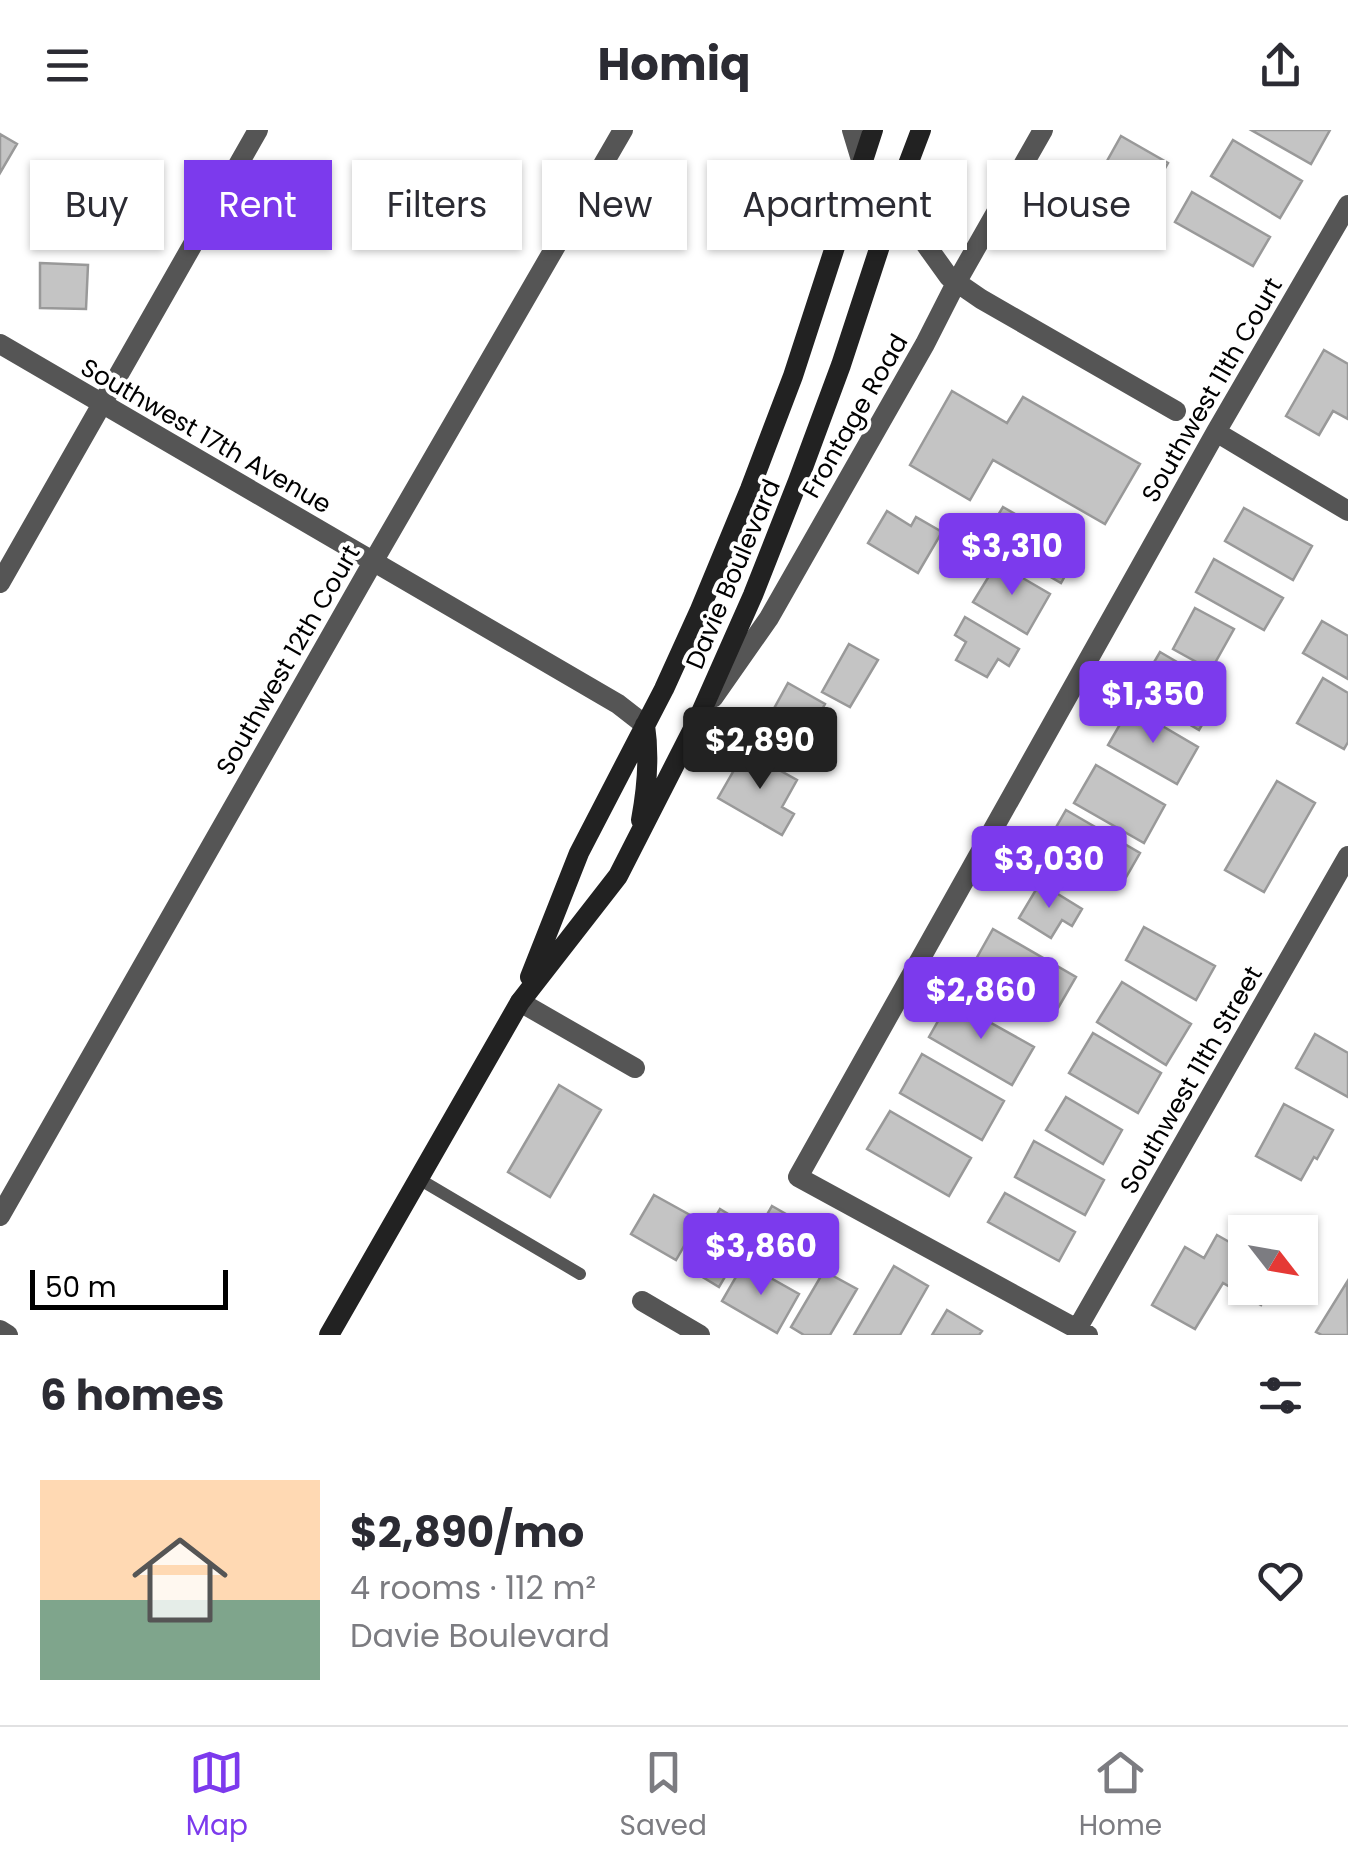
<!DOCTYPE html>
<html lang="en">
<head>
<meta charset="utf-8">
<style>
	:root { --surface:#fff; --page:#f7f7f7; --text:#2b2b33; --muted:#7c7c81; --line:#e1e1e2; --accent:#7c3aed }
	body { margin:0; font-family:Poppins,sans-serif; background:var(--page); color:var(--text); height:100vh; display:flex; flex-direction:column; font-size:38px; white-space:nowrap }
	* { box-sizing:border-box; margin:0 }
	p { font-size:32px; color:var(--muted) }
	.icon { flex:none; width:55px; height:55px; fill:none; stroke:currentColor; stroke-width:2; stroke-linecap:round; stroke-linejoin:round }
	.map { position:relative; height:1205px; overflow:hidden }
	.details { display:flex; flex-direction:column; background:var(--surface); flex:1 }
	.details>* { flex:none }
	.hud { position:absolute; left:30px; top:30px; width:1290px; height:90px; display:flex; gap:20px }
	.needle { width:65px; rotate:121deg }
	.buttons { position:absolute; left:1228px; top:1085px; display:grid; gap:20px }
	.buttons a { display:grid; place-items:center; width:90px; height:90px; border-radius:0px; background:var(--surface); box-shadow:0 2px 8px #0004; font-size:50px }
	.scale { position:absolute; left:30px; bottom:25px; width:198px; box-sizing:border-box; padding-left:10px; border:5px solid #000; border-top:0; font-size:28px; line-height:35px; white-space:nowrap; color:#000; -webkit-text-stroke:8px #fff; paint-order:stroke }
	.price { position:absolute; translate:-50% -85px; padding:0 22px; border-radius:10px; background:var(--accent); color:#fff; font-size:32px; line-height:65px; filter:drop-shadow(0 2px 5px #0008) }
	.price::after { content:''; position:absolute; left:50%; top:60px; width:30px; height:22px; margin-left:-15px; background:inherit; clip-path:polygon(0 0,100% 0,50% 100%) }
	.price.active { background:#222; color:#fff }
	ul { padding:0; list-style:none }
	li { display:flex; align-items:center; gap:30px; height:250px; padding:0 40px }
	li+li { border-top:2px solid var(--line) }
	li span { display:grid; place-items:center; flex:none; width:280px; height:200px; border-radius:0px; color:#555 }
	li>.icon { margin-inline-start:auto }
	span .icon { width:120px; height:120px; fill:#fffc; stroke-width:1 }
	li b { font-size:42px }
	h2 { display:flex; justify-content:space-between; align-items:center; height:120px; padding:0 40px; font-size:42px }
	.pill { padding:0 35px; border-radius:0px; background:var(--surface); box-shadow:0 2px 8px #0004; font-size:35px; line-height:90px }
	.pill.active { background:var(--accent); color:#fff }
	header { display:flex; justify-content:space-between; align-items:center; height:130px; padding:0 40px; background:var(--surface); font-size:45px; font-weight:700 }
	.tabs { display:flex; justify-content:space-around; align-items:center; height:140px; border-top:2px solid var(--line); background:var(--surface); font-size:28px; color:var(--muted) }
	.tabs a { display:grid; justify-items:center; gap:5px }
	.tabs .active { color:var(--accent) }
	.map>svg:first-child { display:block }
</style>
</head>
<body>
<header><svg class="icon" aria-label="menu" viewBox="0 0 24 24"><path d="M4 6h16M4 12h16M4 18h16"/></svg>Homiq<svg class="icon" aria-label="share" viewBox="0 0 24 24"><path d="M12 15V3M7 8l5-5 5 5M5 13v7h14v-7"/></svg></header>
<div class="map">
<svg width="1348" height="1205" viewBox="0 0 1348 1205">
	<rect width="100%" height="100%" fill="#fff"/>
	<path fill="#c4c4c4" stroke="#999" stroke-width="2.5" d="M1251,0H1330L1311,34Z
		M0,4L17,14L0,43Z
		M1121,6L1168,33L1140,83L1093,56Z
		M1233,10L1302,51L1280,88L1211,46Z
		M1192,62L1270,107L1253,136L1175,92Z
		M40,133L88,135L86,179L40,178Z
		M1324,220L1348,234V289L1333,281L1319,305L1286,286Z
		M952,261L1007,293L1023,267L1140,334L1105,394L993,330L970,370L910,335Z
		M1003,377L1079,421L1061,453L984,408Z
		M1244,378L1312,416L1293,450L1225,411Z
		M887,381L911,396L916,387L942,402L918,443L868,413Z
		M1214,429L1283,468L1264,500L1196,462Z
		M997,433L1050,464L1027,504L973,472Z
		M1195,478L1234,499L1211,540L1173,519Z
		M965,487L1019,519L1009,536L998,529L987,547L956,530L966,512L955,505Z
		M1322,491L1348,506V549L1303,523Z
		M849,514L878,530L850,577L822,562Z
		M1160,522L1223,559L1199,600L1136,563Z
		M1323,548L1348,563V612L1344,619L1297,593Z
		M788,553L825,574L797,625L760,604Z
		M1130,577L1198,617L1177,654L1108,615Z
		M745,621L797,650L782,677L794,684L782,705L718,668Z
		M1096,635L1165,675L1144,713L1074,673Z
		M1277,651L1315,673L1264,762L1225,740Z
		M1066,680L1140,723L1121,756L1047,713Z
		M1040,753L1082,779L1072,796L1062,790L1051,808L1019,788Z
		M1144,797L1215,836L1196,870L1126,830Z
		M993,799L1076,847L1054,885L971,838Z
		M1122,852L1191,894L1166,935L1097,892Z
		M950,870L1034,917L1012,955L929,907Z
		M1093,903L1161,943L1138,983L1069,943Z
		M1315,904L1348,923V967L1296,938Z
		M922,924L1004,971L982,1010L900,963Z
		M559,955L601,980L550,1067L508,1042Z
		M1066,967L1122,1000L1103,1034L1046,1000Z
		M1284,974L1333,1000L1317,1029L1314,1027L1301,1050L1256,1026Z
		M890,981L971,1028L949,1066L867,1019Z
		M1034,1011L1104,1050L1085,1085L1015,1047Z
		M1005,1063L1075,1102L1059,1131L988,1092Z
		M654,1065L699,1090L676,1130L631,1104Z
		M772,1076L835,1112L819,1138L757,1102Z
		M720,1079L753,1099L719,1157L686,1137Z
		M1217,1105L1245,1121V1158H1271L1261,1175L1223,1153L1195,1199L1152,1175L1185,1117L1204,1128Z
		M744,1133L799,1164L777,1203L722,1171Z
		M894,1136L928,1156L900,1205H854Z
		M824,1141L857,1159L830,1205H804L791,1197Z
		M1347,1152L1348,1205H1322L1316,1202Z
		M947,1180L982,1201L979,1205H932Z"/>
	<g fill="none" stroke-linecap="round" stroke-linejoin="round">
		<path stroke="#555" stroke-width="12" d="M419,1049L580,1144"/>
		<path stroke="#555" stroke-width="20" d="M852,0L862,33
			M899,58L926,115L949,147L981,169L1176,281
			M0,214L618,574L645,595
			M1216,302L1348,381
			M0,453L258,0
			M713,568L769,488L925,214L956,153L1043,0
			M520,872L635,938
			M0,1086L373,432L623,0
			M642,1171L700,1205
			M1077,1199L1348,726
			M0,1200L8,1205
			M1088,1205L798,1047L1216,302L1348,75"/>
		<path stroke="#222" stroke-width="20" d="M641,690C647,658 650,628 645,595
			M530,847L579,723L664,559L699,482L750,359L793,246L873,0
			M329,1205L520,872L618,746L698,589L753,465L798,351L841,235L899,58L921,0"/>
	</g>
	<g text-anchor="middle" dominant-baseline="central" stroke-width="8" stroke-linejoin="round" paint-order="stroke">
		<g font-size="25" fill="#000" stroke="#fff">
			<text transform="translate(1212 260) rotate(-60)">Southwest 11th Court</text>
			<text transform="translate(855 286) rotate(-60)">Frontage Road</text>
			<text transform="translate(206 306) rotate(30)">Southwest 17th Avenue</text>
			<text transform="translate(733 444) rotate(-67)">Davie Boulevard</text>
			<text transform="translate(288 530) rotate(-60)">Southwest 12th Court</text>
			<text transform="translate(1191 950) rotate(-60)">Southwest 11th Street</text>
		</g>
	</g>
</svg>
<div class="buttons">
<a><svg class="needle" viewBox="-14 -14 28 28"><path d="M0-13l5 13h-10z" fill="#e53935"/><path d="M0 13l5-13h-10z" fill="#7c7c81"/></svg></a>
</div>
<div class="scale">50 m</div>
<b class="price" style="left:1012px;top:468px">$3,310</b>
<b class="price" style="left:1153px;top:616px">$1,350</b>
<b class="price active" style="left:760px;top:662px">$2,890</b>
<b class="price" style="left:1049px;top:781px">$3,030</b>
<b class="price" style="left:981px;top:912px">$2,860</b>
<b class="price" style="left:761px;top:1168px">$3,860</b>
<div class="hud">
<a class="pill">Buy</a>
<a class="pill active">Rent</a>
<a class="pill">Filters</a>
<a class="pill">New</a>
<a class="pill">Apartment</a>
<a class="pill">House</a>
</div>
</div>
<section class="details">
<h2>6 homes<svg class="icon" aria-label="filters" viewBox="0 0 24 24"><path d="M4 7h16M4 17h16"/><circle cx="9" cy="7" r="2"/><circle cx="15" cy="17" r="2"/></svg></h2>
<ul>
<li><span style="background:linear-gradient(#ffd9b3 60%,#7fa58c 0)"><svg class="icon" aria-label="home" viewBox="0 0 24 24"><path d="M3 11l9-7 9 7M6 9v11h12V9"/></svg></span><div><b>$2,890/mo</b><p>4 rooms · 112 m²</p><p>Davie Boulevard</p></div><svg class="icon" aria-label="heart" viewBox="0 0 24 24"><path d="M12 20l-8-8c-3-5 5-10 8-4 3-6 11-1 8 4z"/></svg></li>
</ul>
</section>
<nav class="tabs">
<a class="active"><svg class="icon" aria-label="map" viewBox="0 0 24 24"><path d="M3 6l6-2 6 2 6-2v14l-6 2-6-2-6 2zM9 4v14M15 6v14"/></svg>Map</a>
<a><svg class="icon" aria-label="saved" viewBox="0 0 24 24"><path d="M7 4h10v16l-5-4-5 4z"/></svg>Saved</a>
<a><svg class="icon" aria-label="home" viewBox="0 0 24 24"><path d="M3 11l9-7 9 7M6 9v11h12V9"/></svg>Home</a>
</nav>
</body>
</html>
